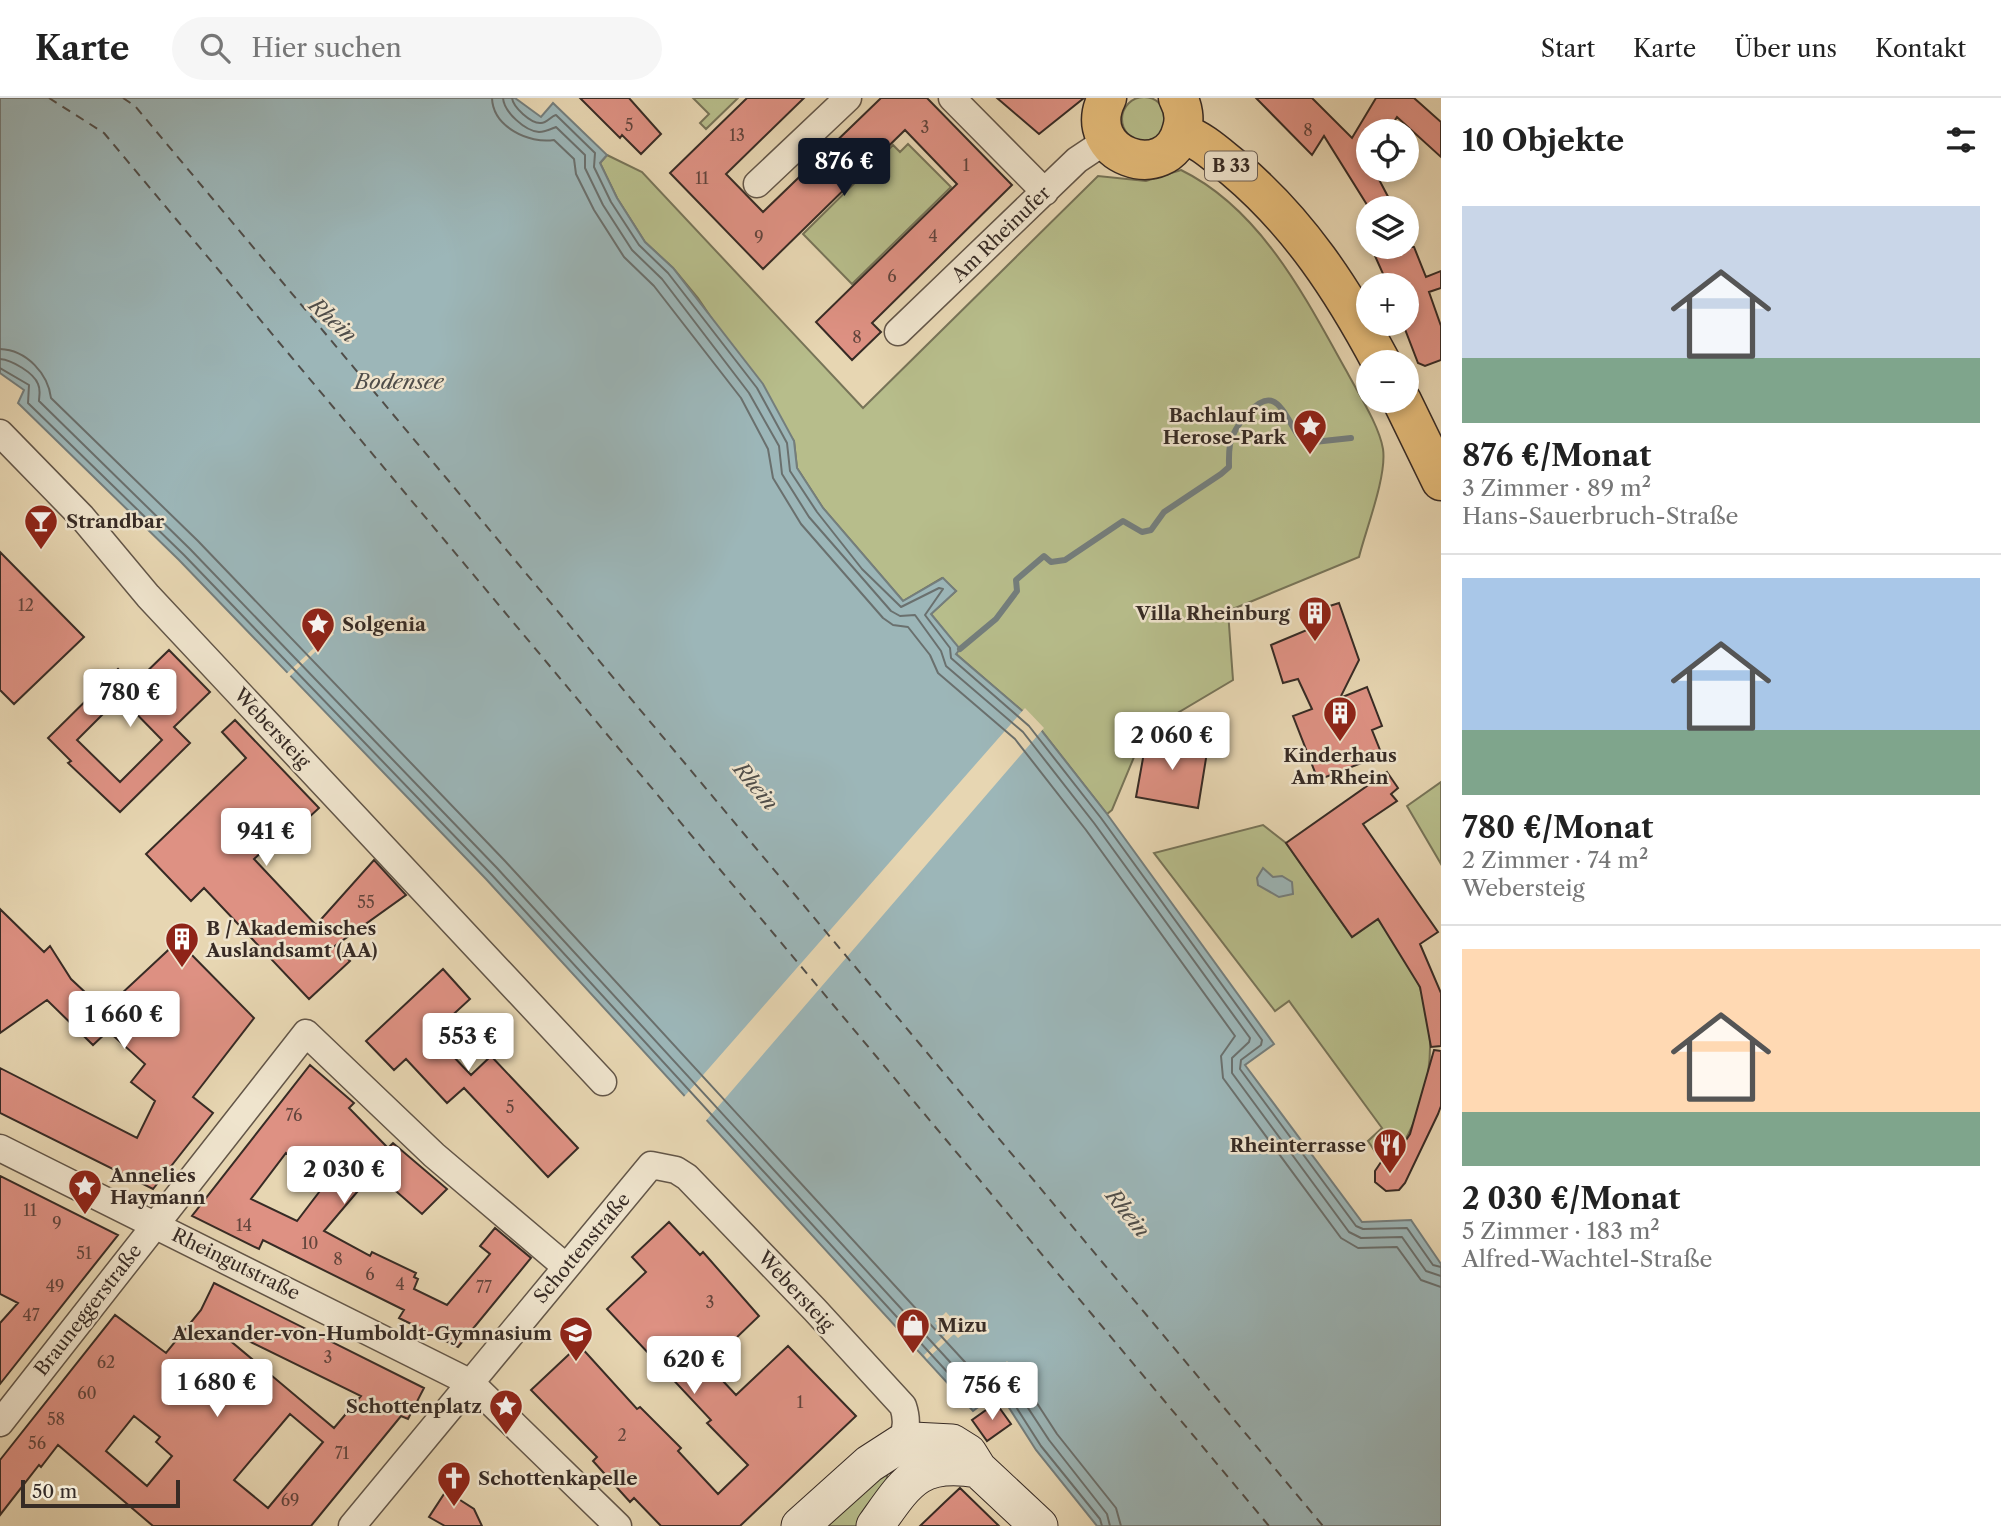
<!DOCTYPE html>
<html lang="de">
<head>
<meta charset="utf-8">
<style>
	:root { --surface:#fff; --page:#f6f6f6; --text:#222; --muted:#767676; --line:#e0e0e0; --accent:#111827 }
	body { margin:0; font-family:"Libre Caslon Text",serif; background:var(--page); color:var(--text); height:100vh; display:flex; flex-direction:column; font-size:26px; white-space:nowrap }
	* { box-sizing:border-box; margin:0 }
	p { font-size:23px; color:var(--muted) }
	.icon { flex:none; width:38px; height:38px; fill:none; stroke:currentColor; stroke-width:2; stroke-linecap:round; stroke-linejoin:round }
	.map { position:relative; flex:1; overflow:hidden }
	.side { display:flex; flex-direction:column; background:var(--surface); width:560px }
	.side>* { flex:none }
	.tools { position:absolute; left:1356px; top:21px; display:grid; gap:14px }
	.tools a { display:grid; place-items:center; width:63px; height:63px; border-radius:50%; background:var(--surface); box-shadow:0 4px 10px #0003; font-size:35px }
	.scale { position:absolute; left:21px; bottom:18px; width:159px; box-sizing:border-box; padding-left:7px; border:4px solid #372b25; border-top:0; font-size:19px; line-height:24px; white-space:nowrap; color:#372b25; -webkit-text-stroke:5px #efe4cd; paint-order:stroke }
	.price { position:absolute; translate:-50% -60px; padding:0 16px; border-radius:7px; background:#fff; color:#222; font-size:23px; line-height:46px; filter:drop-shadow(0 2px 4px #0008) }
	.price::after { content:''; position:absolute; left:50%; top:42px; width:21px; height:16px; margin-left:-10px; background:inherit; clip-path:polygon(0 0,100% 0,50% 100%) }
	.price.current { background:var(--accent); color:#fff }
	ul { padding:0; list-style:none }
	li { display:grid; align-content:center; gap:14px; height:371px; padding:0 21px }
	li+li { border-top:2px solid var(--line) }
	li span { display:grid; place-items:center; height:217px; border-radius:0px; color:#555 }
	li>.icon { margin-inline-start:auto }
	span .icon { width:126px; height:126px; fill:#fffc; stroke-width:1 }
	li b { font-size:30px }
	h2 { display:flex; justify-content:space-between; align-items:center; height:84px; padding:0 21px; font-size:30px }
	header { display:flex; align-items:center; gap:42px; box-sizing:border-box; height:98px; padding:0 35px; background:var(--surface); border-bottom:2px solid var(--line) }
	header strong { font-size:33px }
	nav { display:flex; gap:38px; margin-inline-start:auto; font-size:24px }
	.search { width:490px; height:63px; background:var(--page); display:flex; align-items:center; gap:18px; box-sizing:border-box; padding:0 24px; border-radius:38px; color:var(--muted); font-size:26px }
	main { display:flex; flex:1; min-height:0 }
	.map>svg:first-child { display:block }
</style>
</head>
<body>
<header>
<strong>Karte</strong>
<div class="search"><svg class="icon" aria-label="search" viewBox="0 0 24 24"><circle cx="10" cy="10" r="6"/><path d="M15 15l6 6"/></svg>Hier suchen</div>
<nav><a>Start</a><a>Karte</a><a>Über uns</a><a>Kontakt</a></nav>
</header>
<main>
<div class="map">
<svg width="1441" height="1428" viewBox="0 0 1441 1428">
	<rect width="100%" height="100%" fill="#e7d6b2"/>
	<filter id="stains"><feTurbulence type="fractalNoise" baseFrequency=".00286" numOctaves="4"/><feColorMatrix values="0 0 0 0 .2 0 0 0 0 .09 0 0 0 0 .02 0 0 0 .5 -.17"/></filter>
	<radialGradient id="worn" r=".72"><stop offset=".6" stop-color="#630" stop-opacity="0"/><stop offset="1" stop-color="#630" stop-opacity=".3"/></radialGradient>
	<path fill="#b7bd8b" stroke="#777458" stroke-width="2" d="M1122 21a22 22 0 1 1 44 0a22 22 0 1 1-44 0Z
		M693,0H738L706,31L700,25L709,16Z
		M908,46L951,89L852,186L803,136L893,47L900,54Z
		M607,57L642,74L863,310L1098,78L1146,83L1181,72C1261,111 1305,199 1347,274C1358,295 1379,327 1383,351C1387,378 1366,431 1359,459L1228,513L1233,582L1144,635L1112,712L1107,716L1034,623L956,556L959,551L931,516L956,493L942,480L903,503L823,410L797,370L794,343L698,200L673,170L645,144L617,100L600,65Z
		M1441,684V766L1407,708Z
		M1263,727L1286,745L1352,839L1378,821C1393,843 1411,865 1420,890C1440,945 1429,1007 1397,1055H1376L1368,1043L1382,1030L1289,903L1275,913L1154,755Z
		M888,1365L886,1391L857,1428H816Z"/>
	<path fill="#9cb6b8" stroke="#747e7d" stroke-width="2" d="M0,0H515L541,19L553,5L607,57L600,65L617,100L645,144L673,170L763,286L794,343L797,370L823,410L903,503L943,480L956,493L931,516L960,551L956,556L1034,623L1107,716L1274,946L1245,967L1362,1124L1411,1122L1441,1166V1428H1097L1036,1352L999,1294L973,1313L486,781L179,462L18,305L24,292L0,275Z
		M1263,770L1273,779L1282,778L1292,784L1293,796L1279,799L1258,787L1257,780Z"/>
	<path fill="#e7d6b2" d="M331,534L334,536L287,581L284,578Z
		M1025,610L1044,630L704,1025L682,1001Z
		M946,1214L965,1235L958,1240L954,1236L927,1261L924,1257L945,1237L935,1225Z
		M1007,1263L1019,1276L1012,1282L1006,1277L982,1298L986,1303L982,1306L975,1299L1004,1274L1000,1270Z"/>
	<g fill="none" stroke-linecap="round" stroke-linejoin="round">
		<path stroke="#6a706e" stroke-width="2" d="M492,0C493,29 529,46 554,42L574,61L576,76L594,112L624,159L654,188L741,300L768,351L773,380L801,426L883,520L893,527L908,529L930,557L938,575L1015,641L1086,732L1235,938L1221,958L1223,980L1341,1140L1358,1150L1397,1149L1421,1182L1441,1189
			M503,0C504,14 525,33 539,34C545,34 551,31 556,29L585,57V70L603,107L632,152L662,181L749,295L779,348L782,376L809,419L891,513L900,518L915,517L941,553L946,568L1023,634L1094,725L1250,940L1249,944L1232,960V975L1349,1134L1361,1140L1402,1139L1426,1173L1441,1178
			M512,0C513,9 531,26 541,25C547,25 551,18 556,17L595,55L594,69L611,104L639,147L668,175L757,290L787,345L790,373L817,414L862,471L901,509L939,490L943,491L925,517L950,550L951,560L1029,628L1101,720L1262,942L1261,947L1241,962L1240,971L1356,1128L1363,1131L1407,1130L1433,1167L1441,1169
			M0,251C27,252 48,276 51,300L198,443L505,763L975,1275L998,1268L1018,1276L1057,1336L1116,1410L1121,1428
			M0,261C12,262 34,275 38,286C41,292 39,298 39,303L190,451L497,770L973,1289L995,1279L1011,1284L1049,1342L1107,1416L1110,1428
			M0,270L29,287L28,305L184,457L491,776L972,1301L996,1288L1004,1290L1041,1348L1100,1421L1102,1428"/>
		<path stroke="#747e7d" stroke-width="6" d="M960,551L996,521L1017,493L1016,482L1044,458L1051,464L1065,462L1123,423L1142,434L1151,432L1164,414L1221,376L1229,369C1229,360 1228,345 1233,337C1238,326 1258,298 1272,303C1284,307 1292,331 1301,341L1314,344L1351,340"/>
		<path stroke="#504e4a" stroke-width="2" stroke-dasharray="9 7" stroke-linecap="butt" d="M49,0L104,35L1269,1428
			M123,0L135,8L1323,1428"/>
	</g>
	<path fill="#de9183" stroke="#372b25" stroke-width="2" fill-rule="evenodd" d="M580,0H629L661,36L641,56L622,37L620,40Z
		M747,0H804L726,76L763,114L881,0H927L1012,87L872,225L881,234L852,262L816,224L957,86L905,32L763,171L670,75Z
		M997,0H1084L1039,36Z
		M1256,0H1312L1352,40L1376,0H1414L1441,24V59L1397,19L1388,33H1368V72H1374L1394,110H1369L1324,38L1312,57Z
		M1371,149H1414L1426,179L1441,173V190L1429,194L1441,228V262L1425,268L1418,265L1403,226H1407V187H1388Z
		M0,454L84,539L14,606L0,592Z
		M1339,505L1359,562L1340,600L1367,589L1382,628L1372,632L1382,657L1318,682L1293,618L1312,611L1298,581L1283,585L1271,547L1319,527L1314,513Z
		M169,552L210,594L174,629L190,645L120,714L68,665L71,663L48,640L118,571L133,587ZM120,599L162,642L120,684L77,642Z
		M235,622L319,710L292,735L288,730L254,761L316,827L374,762L406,797L335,848L350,863L309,901L204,790L191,803L146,756L246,660L222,634Z
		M1147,638L1208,648L1198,710L1136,699Z
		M1387,674L1398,690L1391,696L1397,703L1363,726L1438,834L1420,846L1441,895V948L1431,949L1420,889L1378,821L1352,839L1286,745Z
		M0,811L44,854L50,848L71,881L104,912L178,843L254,920L193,999L213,1015L153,1091L0,1015V970L137,1040L155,1003L131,984L145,966L108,933L93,947L47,902L0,935Z
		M443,871L470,901L432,936L471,977L491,958L578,1050L548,1079L464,990L447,1005L406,961L394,972L366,943Z
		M1434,952L1441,953V1008L1438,1016L1405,1085L1399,1092L1386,1093L1375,1084V1073L1381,1064L1394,1060L1410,1036Z
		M310,967L354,1005L349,1010L388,1050L393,1045L447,1091L422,1116L374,1074L324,1133L370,1158L372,1154L416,1175L414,1179L418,1181L414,1191L447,1207L490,1156L480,1148L495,1130L531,1160L458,1249L399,1220L404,1212L289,1155L263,1142L259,1151L192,1118ZM286,1055L326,1085L297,1123L251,1101Z
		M0,1078L118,1137L0,1286V1225L18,1205L0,1196Z
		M669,1124L700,1157L703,1154L759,1218L708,1267L736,1297L788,1248L856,1318L740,1428H661L634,1400L630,1404L593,1363L597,1359L531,1292L579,1247L637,1311L640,1309L681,1350L678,1353L718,1396L748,1367L707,1325L711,1322L607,1211L646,1174L632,1159Z
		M214,1185L424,1290L408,1321L401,1318L311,1428H153L58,1347L41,1369L39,1367L0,1417V1362L115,1217L166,1255L201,1212ZM224,1231L361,1298L334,1330L221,1235ZM290,1316L323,1344L268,1410L234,1382ZM134,1318L160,1339L156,1344L172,1358L147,1388L106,1353Z
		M996,1305L1011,1326L987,1343L972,1322Z
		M960,1390L999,1428H920L945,1404Z
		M446,1393L474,1411L482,1428H445L429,1419Z"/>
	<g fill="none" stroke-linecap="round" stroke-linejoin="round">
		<g stroke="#635648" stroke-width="29">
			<path id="street" d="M952,0L1045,94
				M757,86L848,0
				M898,234L1077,62L1107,42
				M0,335L82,419L148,498L603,984
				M0,1050L471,1285L618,1428
				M0,1325L306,935L434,1057L566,1169
				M352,1428L651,1067L676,1072L687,1079L815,1212L903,1308C908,1323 906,1332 900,1346"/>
		</g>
		<g stroke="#372b25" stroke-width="39">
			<path id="secondary" d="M800,1428L869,1366L900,1346L913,1343L952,1345L968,1355L978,1371L1039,1428
				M875,1428C907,1383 918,1361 978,1371"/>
		</g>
		<g stroke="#372b25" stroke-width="41">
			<path id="primary" d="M1107,0C1078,57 1168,89 1182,31C1185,21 1183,9 1178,0
				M1182,35C1203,43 1217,57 1235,71C1299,125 1342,191 1381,264
				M1402,303L1441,383"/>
		</g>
		<use href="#street" stroke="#efe4cd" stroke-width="26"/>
		<use href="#secondary" stroke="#efe4cd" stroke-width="37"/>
		<use href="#primary" stroke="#e4bb79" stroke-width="38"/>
	</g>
	<defs>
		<g id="sight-pin" transform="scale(1.75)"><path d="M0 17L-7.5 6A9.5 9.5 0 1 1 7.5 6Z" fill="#8f2418" stroke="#efe4cd"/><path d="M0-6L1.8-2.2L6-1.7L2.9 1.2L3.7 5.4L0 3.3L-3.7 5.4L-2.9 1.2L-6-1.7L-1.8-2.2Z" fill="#fff"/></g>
		<g id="bar-pin" transform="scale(1.75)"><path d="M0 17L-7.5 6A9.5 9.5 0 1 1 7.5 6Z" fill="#8f2418" stroke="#efe4cd"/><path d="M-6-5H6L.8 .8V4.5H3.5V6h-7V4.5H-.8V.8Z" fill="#fff"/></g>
		<g id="building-pin" transform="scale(1.75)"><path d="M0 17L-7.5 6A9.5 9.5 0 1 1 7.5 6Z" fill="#8f2418" stroke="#efe4cd"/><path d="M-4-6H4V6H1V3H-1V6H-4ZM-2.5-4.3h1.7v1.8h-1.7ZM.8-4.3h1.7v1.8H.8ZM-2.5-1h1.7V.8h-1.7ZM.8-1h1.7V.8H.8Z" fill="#fff"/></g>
		<g id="restaurant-pin" transform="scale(1.75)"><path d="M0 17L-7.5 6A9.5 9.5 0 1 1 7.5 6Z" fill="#8f2418" stroke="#efe4cd"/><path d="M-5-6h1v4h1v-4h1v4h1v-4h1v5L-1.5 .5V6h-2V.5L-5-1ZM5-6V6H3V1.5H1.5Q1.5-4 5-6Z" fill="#fff"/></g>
		<g id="shop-pin" transform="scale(1.75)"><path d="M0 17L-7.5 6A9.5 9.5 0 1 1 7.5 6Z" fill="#8f2418" stroke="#efe4cd"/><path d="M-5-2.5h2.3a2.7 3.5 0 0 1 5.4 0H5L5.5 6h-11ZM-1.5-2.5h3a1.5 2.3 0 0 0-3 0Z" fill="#fff"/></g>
		<g id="school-pin" transform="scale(1.75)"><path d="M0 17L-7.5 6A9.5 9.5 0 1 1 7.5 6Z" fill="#8f2418" stroke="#efe4cd"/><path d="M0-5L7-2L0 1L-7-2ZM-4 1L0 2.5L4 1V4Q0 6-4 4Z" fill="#fff"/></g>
		<g id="church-pin" transform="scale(1.75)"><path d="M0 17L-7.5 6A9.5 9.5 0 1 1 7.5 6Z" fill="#8f2418" stroke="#efe4cd"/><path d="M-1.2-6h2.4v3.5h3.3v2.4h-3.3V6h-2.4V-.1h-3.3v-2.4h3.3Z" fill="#fff"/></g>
	</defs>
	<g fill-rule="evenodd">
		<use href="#sight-pin" x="1310" y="328"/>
		<use href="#bar-pin" x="41" y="423"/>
		<use href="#building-pin" x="1315" y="515"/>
		<use href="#sight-pin" x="318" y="526"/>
		<use href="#building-pin" x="1340" y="615"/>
		<use href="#building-pin" x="182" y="841"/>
		<use href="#restaurant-pin" x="1390" y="1047"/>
		<use href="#sight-pin" x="85" y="1088"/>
		<use href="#shop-pin" x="913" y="1227"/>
		<use href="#school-pin" x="576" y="1235"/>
		<use href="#sight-pin" x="506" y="1308"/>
		<use href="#church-pin" x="454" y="1380"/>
	</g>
	<g text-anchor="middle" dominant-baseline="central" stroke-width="5" stroke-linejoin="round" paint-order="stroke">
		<g font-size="16" fill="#61443c">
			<text x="629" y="27">5</text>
			<text x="925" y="29">3</text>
			<text x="1308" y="32">8</text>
			<text x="737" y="37">13</text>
			<text x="966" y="67">1</text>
			<text x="702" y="80">11</text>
			<text x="933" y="138">4</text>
			<text x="759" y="139">9</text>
			<text x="892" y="178">6</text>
			<text x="857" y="239">8</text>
			<text x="26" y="507">12</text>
			<text x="366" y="804">55</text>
			<text x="510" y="1009">5</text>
			<text x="294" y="1017">76</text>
			<text x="30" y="1112">11</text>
			<text x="57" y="1125">9</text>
			<text x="244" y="1127">14</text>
			<text x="310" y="1145">10</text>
			<text x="84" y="1155">51</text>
			<text x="338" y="1161">8</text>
			<text x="370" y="1176">6</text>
			<text x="400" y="1186">4</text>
			<text x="55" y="1188">49</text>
			<text x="484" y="1189">77</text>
			<text x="710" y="1204">3</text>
			<text x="31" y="1217">47</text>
			<text x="328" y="1259">3</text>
			<text x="106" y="1264">62</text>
			<text x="87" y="1295">60</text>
			<text x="800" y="1304">1</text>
			<text x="56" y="1321">58</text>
			<text x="622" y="1337">2</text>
			<text x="37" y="1345">56</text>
			<text x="342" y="1355">71</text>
			<text x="290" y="1402">69</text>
		</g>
		<rect fill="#efe4cd" stroke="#6e6257" stroke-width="2" x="1205" y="53.5" width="52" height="29" rx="5"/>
		<g font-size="18" font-weight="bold" fill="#372b25">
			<text x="1231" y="68">B 33</text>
		</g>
		<g font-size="19" fill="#372b25" stroke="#efe4cd">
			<text transform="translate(1001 136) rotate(-44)">Am Rheinufer</text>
			<text transform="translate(272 630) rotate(47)">Webersteig</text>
			<text transform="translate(582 1150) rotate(-50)">Schottenstraße</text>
			<text transform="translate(236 1166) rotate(26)">Rheingutstraße</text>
			<text transform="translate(796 1193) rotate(47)">Webersteig</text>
			<text transform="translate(88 1212) rotate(-52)">Brauneggerstraße</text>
		</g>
		<g font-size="19" font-weight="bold" fill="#372b25" stroke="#efe4cd" text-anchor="start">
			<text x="1286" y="317" text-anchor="end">Bachlauf im<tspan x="1286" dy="22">Herose-Park</tspan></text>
			<text x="66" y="423">Strandbar</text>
			<text x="1290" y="515" text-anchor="end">Villa Rheinburg</text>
			<text x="342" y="526">Solgenia</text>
			<text x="1340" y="657" text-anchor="middle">Kinderhaus<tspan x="1340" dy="22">Am Rhein</tspan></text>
			<text x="206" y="830">B / Akademisches<tspan x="206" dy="22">Auslandsamt (AA)</tspan></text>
			<text x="1366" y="1047" text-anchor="end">Rheinterrasse</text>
			<text x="110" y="1077">Annelies<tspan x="110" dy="22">Haymann</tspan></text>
			<text x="937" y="1227">Mizu</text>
			<text x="552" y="1235" text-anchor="end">Alexander-von-Humboldt-Gymnasium</text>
			<text x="482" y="1308" text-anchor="end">Schottenplatz</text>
			<text x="478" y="1380">Schottenkapelle</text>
		</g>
		<g font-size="21" font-style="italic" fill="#504e4a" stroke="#efe4cd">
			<text transform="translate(333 222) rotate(42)">Rhein</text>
			<text x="399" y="283">Bodensee</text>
			<text transform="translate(756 688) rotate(50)">Rhein</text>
			<text transform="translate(1128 1115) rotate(51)">Rhein</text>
		</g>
	</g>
	<rect width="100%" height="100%" filter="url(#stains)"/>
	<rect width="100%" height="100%" fill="url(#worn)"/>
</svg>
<div class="tools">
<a><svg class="icon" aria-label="locate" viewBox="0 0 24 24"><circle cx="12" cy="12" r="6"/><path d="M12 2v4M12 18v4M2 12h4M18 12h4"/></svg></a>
<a><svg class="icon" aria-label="layers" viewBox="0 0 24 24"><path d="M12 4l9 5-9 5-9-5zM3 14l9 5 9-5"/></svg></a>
<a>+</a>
<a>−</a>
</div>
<div class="scale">50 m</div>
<b class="price current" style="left:844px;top:100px">876 €</b>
<b class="price" style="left:130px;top:631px">780 €</b>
<b class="price" style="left:1172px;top:674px">2 060 €</b>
<b class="price" style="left:266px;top:770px">941 €</b>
<b class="price" style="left:124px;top:953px">1 660 €</b>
<b class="price" style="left:468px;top:975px">553 €</b>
<b class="price" style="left:344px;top:1108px">2 030 €</b>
<b class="price" style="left:694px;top:1298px">620 €</b>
<b class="price" style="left:217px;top:1321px">1 680 €</b>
<b class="price" style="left:992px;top:1324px">756 €</b>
</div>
<section class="side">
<h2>10 Objekte<svg class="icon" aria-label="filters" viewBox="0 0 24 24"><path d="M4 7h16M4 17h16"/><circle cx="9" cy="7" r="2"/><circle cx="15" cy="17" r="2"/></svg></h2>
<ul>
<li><span style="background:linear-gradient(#c9d6e8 70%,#7fa58c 0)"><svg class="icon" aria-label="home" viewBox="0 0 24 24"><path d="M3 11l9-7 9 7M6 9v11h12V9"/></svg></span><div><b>876 €/Monat</b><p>3 Zimmer · 89 m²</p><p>Hans-Sauerbruch-Straße</p></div></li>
<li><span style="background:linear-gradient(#a9c7e8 70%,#7fa58c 0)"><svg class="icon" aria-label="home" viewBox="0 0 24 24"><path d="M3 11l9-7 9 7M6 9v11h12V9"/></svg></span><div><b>780 €/Monat</b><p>2 Zimmer · 74 m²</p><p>Webersteig</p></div></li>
<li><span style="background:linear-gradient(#ffd9b3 75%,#7fa58c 0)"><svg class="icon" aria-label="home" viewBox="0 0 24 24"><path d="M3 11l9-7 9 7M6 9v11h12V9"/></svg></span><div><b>2 030 €/Monat</b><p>5 Zimmer · 183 m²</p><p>Alfred-Wachtel-Straße</p></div></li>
</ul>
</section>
</main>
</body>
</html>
